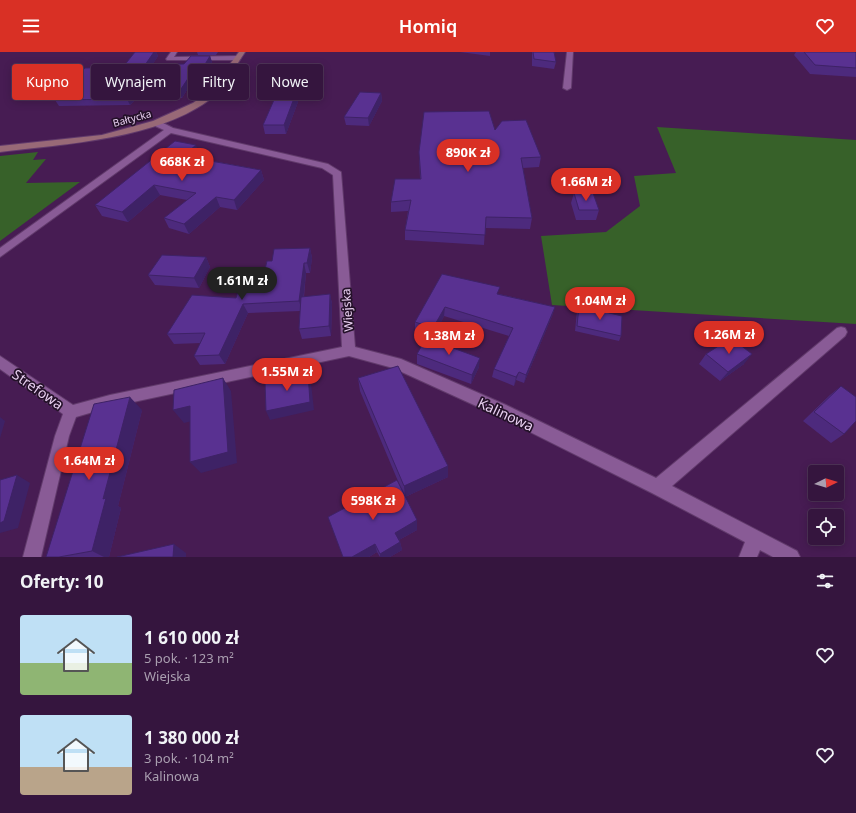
<!DOCTYPE html>
<html lang="pl">
<head>
<meta charset="utf-8">
<style>
	:root { --surface:#35153e; --page:#3d1e45; --text:#f1f3f6; --muted:#aa9fb0; --line:#4f3458; --accent:#d93025 }
	body { margin:0; font-family:"Noto Sans",sans-serif; background:var(--page); color:var(--text); height:100vh; display:flex; flex-direction:column; font-size:15px; white-space:nowrap }
	* { box-sizing:border-box; margin:0 }
	p { font-size:13px; color:var(--muted) }
	.icon { flex:none; width:22px; height:22px; fill:none; stroke:currentColor; stroke-width:2; stroke-linecap:round; stroke-linejoin:round }
	.map { position:relative; height:505px; overflow:hidden }
	.drawer { display:flex; flex-direction:column; background:var(--surface); flex:1 }
	.drawer>* { flex:none }
	.guide { position:absolute; left:12px; top:12px; width:400px; height:36px; display:flex; gap:8px }
	.needle { width:26px; rotate:85deg }
	.fabs { position:absolute; left:808px; top:413px; display:grid; gap:8px }
	.fabs a { display:grid; place-items:center; width:36px; height:36px; border-radius:4px; background:var(--surface); box-shadow:0 2px 10px #0003,0 0 0 1px var(--line); font-size:20px }
	.price { position:absolute; translate:-50% -34px; padding:0 9px; border-radius:14px; background:var(--accent); color:#fff; font-size:13px; line-height:26px; filter:drop-shadow(0 1px 2px #0008) }
	.price::after { content:''; position:absolute; left:50%; top:24px; width:12px; height:9px; margin-left:-6px; background:inherit; clip-path:polygon(0 0,100% 0,50% 100%) }
	.price.selected { background:#222; color:#fff }
	ul { padding:0; list-style:none }
	li { display:flex; align-items:center; gap:12px; height:100px; padding:0 20px }
	li span { display:grid; place-items:center; flex:none; width:112px; height:80px; border-radius:4px; color:#555 }
	li>.icon { margin-inline-start:auto }
	span .icon { width:48px; height:48px; fill:#fffc; stroke-width:1 }
	li b { font-size:17px }
	h2 { display:flex; justify-content:space-between; align-items:center; height:48px; padding:0 20px; font-size:17px }
	.chip { padding:0 14px; border-radius:4px; background:var(--surface); box-shadow:0 2px 10px #0003,0 0 0 1px var(--line); font-size:14px; line-height:36px }
	.chip.selected { background:var(--accent); color:#fff }
	header { display:flex; justify-content:space-between; align-items:center; height:52px; padding:0 20px; background:var(--accent); color:#fff; font-size:18px; font-weight:600 }
	.map>svg:first-child { display:block }
</style>
</head>
<body>
<header><svg class="icon" aria-label="menu" viewBox="0 0 24 24"><path d="M4 6h16M4 12h16M4 18h16"/></svg>Homiq<svg class="icon" aria-label="heart" viewBox="0 0 24 24"><path d="M12 20l-8-8c-3-5 5-10 8-4 3-6 11-1 8 4z"/></svg></header>
<div class="map">
<svg width="856" height="505" viewBox="0 0 856 505">
	<rect width="100%" height="100%" fill="#471c53"/>
	<path fill="#376129" d="M657,75L856,88V272L552,253L541,184L606,180L640,154L634,124L676,121Z
		M38,100L33,108L46,107L26,131L80,130L0,189V104Z"/>
	<g fill="none" stroke-linecap="round" stroke-linejoin="round">
		<g stroke="#613a6b" stroke-width="2">
			<path id="street" d="M171,0H177L174,5L238,4L241,6L238,8H167L166,7Z
				M567,0H573L571,36L567,38L563,36Z
				M153,69H159L173,76L328,112L341,120L355,295L401,307L506,353L656,426L837,276L841,275L845,276L847,280L845,284L672,434L797,499L800,505H773L760,498L757,505H739L745,490L652,441L496,363L393,316L349,304L110,355L76,365L69,384L41,505H23L55,384L63,362L0,317V304L73,353L110,343L342,295L333,123L322,116L171,81L0,205V196L164,78L153,73Z"/>
		</g>
		<g stroke="#613a6b" stroke-width="2">
			<path id="secondary" d="M239,0H245C237,12 223,36 213,45C161,87 64,92 0,100V94L102,83L153,69L193,51L209,40Z"/>
		</g>
		<use href="#street" fill="#895b96" fill-rule="evenodd"/>
		<use href="#secondary" fill="#986977" fill-rule="evenodd"/>
	</g>
	<path fill="#4d2a7d" d="M135,0H156L158,4L152,13L184,12L210,4L212,10L203,25H195L182,46L134,49L130,53L59,54L55,48L123,15Z
		M197,0H218L216,3H198Z
		M460,0H490V4Z
		M532,0H554L556,10L554,17L532,14Z
		M796,0H855L856,1V25L810,22L794,3Z
		M296,41L298,50L286,82H265L263,73Z
		M381,41L382,49L369,74L346,73L344,65Z
		M495,78L541,105L539,115L523,116L532,166L530,177L485,176L484,193L405,188V178L408,159L391,160V150L420,127L419,100Z
		M200,103L196,106L261,118L264,128L237,158L220,155L189,182L169,176L164,166L187,148L160,143L128,170L102,164L95,153Z
		M574,141L599,158L596,168H576L571,151Z
		M310,196L312,206L310,221H306L304,245L330,242L332,252L331,284L302,287L299,277L300,259L248,261L225,312L200,313L194,304L201,291L174,292L167,282L261,234L272,209Z
		M206,205L210,215L199,236L155,233L148,223Z
		M442,222L499,242L555,255L552,264L524,331L516,328L514,334L492,325L494,317L509,284L444,264L433,286L415,280V270Z
		M579,254L621,284L619,289L575,279L577,259Z
		M417,302L479,315L471,332L417,312Z
		M706,302L744,312L720,329L699,312Z
		M358,326L448,425L405,445L417,478L399,488L400,490L402,498L390,505H380L377,500L369,505H343L403,441L360,339Z
		M841,334L844,382L831,391L803,369L830,343Z
		M142,358L118,454L121,456L109,505H59Z"/>
	<path fill="#3e2266" d="M154,0H156L158,4L148,20L145,13Z
		M210,4L212,10L203,25L201,19Z
		M193,19L195,25L182,46L179,40Z
		M296,41L298,50L286,82L284,73Z
		M381,41L382,49L369,74L368,66Z
		M131,42L134,49L130,53L127,47Z
		M196,93L200,103L187,114L183,104Z
		M261,118L264,128L237,158L234,148Z
		M154,133L160,143L128,170L122,160Z
		M216,145L220,155L189,182L184,172Z
		M310,196L312,206L310,221L307,211Z
		M206,205L210,215L199,236L194,226Z
		M304,211L306,221L302,259L299,249Z
		M330,242L332,252L331,284L329,274Z
		M243,252L248,261L225,312L219,303Z
		M445,255L444,264L433,286V276Z
		M555,255L552,264L524,331L526,323Z
		M752,302L744,312L720,329L728,320Z
		M480,306L479,315L471,332L472,323Z
		M519,320L516,328L514,334L516,325Z
		M308,321L311,331L314,358L270,368L266,359Z
		M223,326L231,339L237,411L201,421L190,410Z
		M130,345L142,358L118,454L121,456L109,505H104L92,499L103,447Z
		M190,354L200,367L184,371L173,358Z
		M0,365L5,369L0,386Z
		M448,414V425L405,445L404,434Z
		M17,423L30,431L18,476L0,481V471Z
		M417,468V478L397,489L395,481Z
		M400,490L402,498L390,505H380V502Z
		M174,492L186,501V505H173Z
		M375,492L377,500L369,505H352Z"/>
	<path fill="#593191" stroke="#3e2266" d="M135,0H154L145,13L184,12L191,4H210L201,19H193L179,40L131,42L127,47L55,48L85,16L123,15Z
		M533,0H554L556,10L534,7Z
		M804,0H855L856,1V16L815,13Z
		M360,40L381,41L368,66L344,65Z
		M277,41H296L284,73H263Z
		M489,59L495,78L502,69L526,68L541,105L521,106L532,166L486,165L485,183L405,178L411,148L391,150L395,127H421L419,100L424,60Z
		M175,89L196,93L183,104L261,118L234,148L216,145L184,172L164,166L196,141L154,133L122,160L95,153Z
		M574,141H593L599,158H579Z
		M310,196L307,211H304L299,249L243,252L219,303L194,304L205,281L167,282L192,243L236,246L239,235L261,234L267,209H272L274,197Z
		M162,203L206,205L194,226L148,223Z
		M442,222L500,235L497,242L555,255L526,323L519,320L516,325L494,317L513,276L445,255L433,276L415,270Z
		M330,242L329,274L299,277L301,245Z
		M579,254L622,264L621,284L577,274Z
		M426,286L480,306L472,323L417,302Z
		M731,286L752,302L728,320L706,302Z
		M398,314L448,414L404,434L358,326Z
		M308,321L310,350L266,359L265,330Z
		M223,326L228,400L190,410V354L173,358L174,338Z
		M841,334L856,345V369L844,382L814,360Z
		M130,345L103,447L106,446L92,499L59,505H46L94,352Z
		M17,423L4,469L0,471V428Z
		M397,428L417,468L395,481L400,490L380,502L375,492L352,505H343L328,465Z
		M174,492L173,505H117Z"/>
	<g text-anchor="middle" dominant-baseline="central" stroke-width="3.5" stroke-linejoin="round" paint-order="stroke">
		<g font-size="10" fill="#e9d0f1" stroke="#241129">
			<text transform="translate(132 66) rotate(-15)">Bałtycka</text>
		</g>
		<g font-size="12" fill="#e9d0f1" stroke="#241129">
			<text transform="translate(347 258) rotate(-94)">Wiejska</text>
		</g>
		<g font-size="14" fill="#e9d0f1" stroke="#241129">
			<text transform="translate(38 337) rotate(35)">Strefowa</text>
			<text transform="translate(506 362) rotate(25)">Kalinowa</text>
		</g>
	</g>
</svg>
<div class="fabs">
<a><svg class="needle" viewBox="-14 -14 28 28"><path d="M0-13l5 13h-10z" fill="#e53935"/><path d="M0 13l5-13h-10z" fill="#aa9fb0"/></svg></a>
<a><svg class="icon" aria-label="locate" viewBox="0 0 24 24"><circle cx="12" cy="12" r="6"/><path d="M12 2v4M12 18v4M2 12h4M18 12h4"/></svg></a>
</div>
<b class="price" style="left:468px;top:121px">890K zł</b>
<b class="price" style="left:182px;top:130px">668K zł</b>
<b class="price" style="left:586px;top:150px">1.66M zł</b>
<b class="price selected" style="left:242px;top:249px">1.61M zł</b>
<b class="price" style="left:600px;top:269px">1.04M zł</b>
<b class="price" style="left:729px;top:303px">1.26M zł</b>
<b class="price" style="left:449px;top:304px">1.38M zł</b>
<b class="price" style="left:287px;top:340px">1.55M zł</b>
<b class="price" style="left:89px;top:429px">1.64M zł</b>
<b class="price" style="left:373px;top:469px">598K zł</b>
<div class="guide">
<a class="chip selected">Kupno</a>
<a class="chip">Wynajem</a>
<a class="chip">Filtry</a>
<a class="chip">Nowe</a>
</div>
</div>
<section class="drawer">
<h2>Oferty: 10<svg class="icon" aria-label="filters" viewBox="0 0 24 24"><path d="M4 7h16M4 17h16"/><circle cx="9" cy="7" r="2"/><circle cx="15" cy="17" r="2"/></svg></h2>
<ul>
<li><span style="background:linear-gradient(#bfe0f5 60%,#8fb573 0)"><svg class="icon" aria-label="home" viewBox="0 0 24 24"><path d="M3 11l9-7 9 7M6 9v11h12V9"/></svg></span><div><b>1 610 000 zł</b><p>5 pok. · 123 m²</p><p>Wiejska</p></div><svg class="icon" aria-label="heart" viewBox="0 0 24 24"><path d="M12 20l-8-8c-3-5 5-10 8-4 3-6 11-1 8 4z"/></svg></li>
<li><span style="background:linear-gradient(#bfe0f5 65%,#b9a48a 0)"><svg class="icon" aria-label="home" viewBox="0 0 24 24"><path d="M3 11l9-7 9 7M6 9v11h12V9"/></svg></span><div><b>1 380 000 zł</b><p>3 pok. · 104 m²</p><p>Kalinowa</p></div><svg class="icon" aria-label="heart" viewBox="0 0 24 24"><path d="M12 20l-8-8c-3-5 5-10 8-4 3-6 11-1 8 4z"/></svg></li>
</ul>
</section>
</body>
</html>
